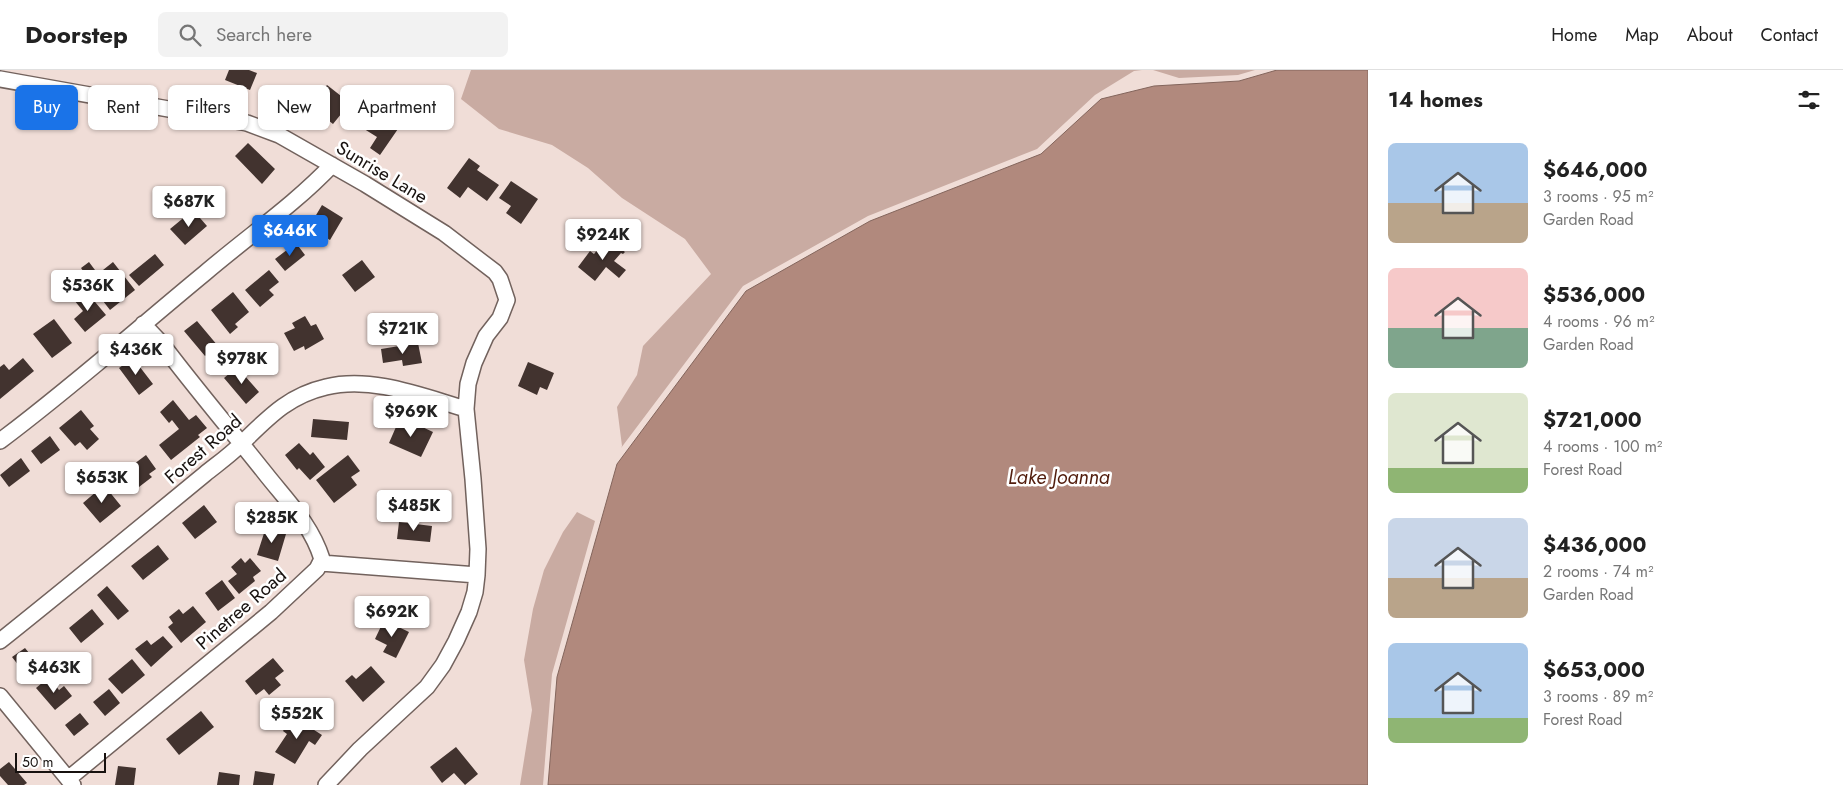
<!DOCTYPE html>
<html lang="en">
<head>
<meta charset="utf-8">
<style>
	:root { --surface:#fff; --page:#f2f2f2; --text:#222; --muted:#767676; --line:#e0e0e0; --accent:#1a73e8 }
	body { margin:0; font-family:Jost,sans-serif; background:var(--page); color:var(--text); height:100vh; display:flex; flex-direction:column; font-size:19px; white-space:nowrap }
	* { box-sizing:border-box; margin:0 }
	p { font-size:16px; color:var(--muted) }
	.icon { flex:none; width:28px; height:28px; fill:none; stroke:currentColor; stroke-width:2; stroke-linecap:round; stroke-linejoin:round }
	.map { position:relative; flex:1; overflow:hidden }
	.details { display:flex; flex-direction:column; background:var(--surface); width:475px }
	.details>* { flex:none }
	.top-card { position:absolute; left:15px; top:15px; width:475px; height:45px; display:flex; gap:10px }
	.scale { position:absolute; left:15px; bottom:12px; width:91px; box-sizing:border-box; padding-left:5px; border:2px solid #17110f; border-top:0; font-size:14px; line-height:18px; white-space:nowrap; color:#17110f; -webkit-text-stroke:4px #fff; paint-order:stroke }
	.price { position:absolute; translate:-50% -42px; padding:0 11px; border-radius:5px; background:#fff; color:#222; font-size:16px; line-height:32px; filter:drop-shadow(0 1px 2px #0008) }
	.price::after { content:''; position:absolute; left:50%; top:30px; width:15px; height:11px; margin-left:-8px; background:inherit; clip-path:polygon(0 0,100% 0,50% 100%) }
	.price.on { background:var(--accent); color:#fff }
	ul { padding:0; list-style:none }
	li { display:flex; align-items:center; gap:15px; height:125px; padding:0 20px }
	li span { display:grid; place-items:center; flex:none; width:140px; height:100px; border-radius:8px; color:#555 }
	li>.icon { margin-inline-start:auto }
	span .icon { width:60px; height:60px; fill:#fffc; stroke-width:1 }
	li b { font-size:21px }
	h2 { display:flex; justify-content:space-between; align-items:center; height:60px; padding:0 20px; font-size:21px }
	.chip { padding:0 18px; border-radius:8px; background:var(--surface); box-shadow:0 1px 4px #0004; font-size:18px; line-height:45px }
	.chip.on { background:var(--accent); color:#fff }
	header { display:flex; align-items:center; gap:30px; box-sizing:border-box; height:70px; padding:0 25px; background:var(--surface); border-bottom:1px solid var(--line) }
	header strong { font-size:24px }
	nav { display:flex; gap:28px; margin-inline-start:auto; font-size:18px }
	.search { width:350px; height:45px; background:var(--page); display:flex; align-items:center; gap:12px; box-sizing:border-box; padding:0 18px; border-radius:8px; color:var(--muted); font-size:19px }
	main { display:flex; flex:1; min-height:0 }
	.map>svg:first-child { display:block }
</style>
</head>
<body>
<header>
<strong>Doorstep</strong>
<div class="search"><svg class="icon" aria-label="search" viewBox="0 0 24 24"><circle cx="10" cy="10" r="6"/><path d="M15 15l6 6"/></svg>Search here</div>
<nav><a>Home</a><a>Map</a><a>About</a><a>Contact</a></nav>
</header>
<main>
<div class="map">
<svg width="1368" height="715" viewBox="0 0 1368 715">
	<rect width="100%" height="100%" fill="#f0ddd7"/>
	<path fill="#c9aba2" d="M471,0H1142L1134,1L1095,25L1037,79L868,146L743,216L621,378L622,376L617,337L637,305L643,276L711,204L685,169L622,128L588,98L552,75L499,59L461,29Z
		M1153,0H1255L1238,5L1179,8Z
		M577,442L595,451L552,604L543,715H520L532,640L524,590L533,539L544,500L563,462Z"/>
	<path fill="#b1897d" stroke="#83655c" d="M1277,0H1368V715H548L557,607L617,394L746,221L870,151L1041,84L1101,29L1154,16L1239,11Z"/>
	<path fill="#42332f" d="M229,0H249L257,3L250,20L225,10Z
		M327,15L350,33L333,54L310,36Z
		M373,38L400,56L380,85L370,78L377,67L361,57Z
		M248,73L275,99L262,114L235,86Z
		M469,88L480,96L477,100L499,115L487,131L468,117L460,128L447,118Z
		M511,111L538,129L521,154L506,143L511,136L499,128Z
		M205,116L214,128L203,137L194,125Z
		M322,135L343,148L330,170L309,157Z
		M193,140L207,156L185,175L170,159Z
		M607,168L625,182L623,184L621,183L614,191L626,200L619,208L606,197L595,211L578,197L590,181L594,184Z
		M296,173L305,185L285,201L275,189Z
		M155,184L164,195L139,216L129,205Z
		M362,190L375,207L355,222L342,205Z
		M89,192L98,204L113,192L135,220L110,240L96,222L103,217L92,204L88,208L81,198Z
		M269,200L279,212L269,220L274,225L260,237L245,220Z
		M85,220L106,245L85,262L74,249L83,241L74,230Z
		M233,222L249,242L235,254L238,257L230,264L211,240Z
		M305,246L311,256L316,254L324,269L305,280L304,276L294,281L284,263L295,258L292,253Z
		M54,249L72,273L52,288L33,264Z
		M197,251L218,276L205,286L184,261Z
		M418,273L422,293L403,296L402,290L383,293L381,279Z
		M23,288L34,301L0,329V297L4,294L9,300Z
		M133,288L153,314L139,325L119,298Z
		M528,292L554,303L547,320L540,317L537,325L518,316Z
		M237,297L259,322L246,334L224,308Z
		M173,330L189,350L196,345L207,358L198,365L200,367L171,390L159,375L179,359L172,350L169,353L160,342Z
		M81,340L94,356L90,359L99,369L87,380L80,372L75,376L59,358Z
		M313,349L349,352L347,370L311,367Z
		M399,350L414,357L416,354L433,362L421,387L389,373Z
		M50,366L60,380L41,394L31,381Z
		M299,373L310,385L313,382L325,397L310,410L299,398L297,400L285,385Z
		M146,385L156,399L149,404L152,407L139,417L126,400Z
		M348,385L360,401L351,407L357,415L334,433L316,410Z
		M21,388L30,401L9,417L0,405Z
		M104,415L121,436L100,453L83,433Z
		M204,435L217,452L195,469L182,453Z
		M399,452L432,456L430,472L397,469Z
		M266,457L286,464L278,491L257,485Z
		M158,475L169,489L143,510L131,496Z
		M241,488L245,493L250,488L261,501L253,507L255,511L239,524L228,511L237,504L231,497Z
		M222,510L235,528L218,541L205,523Z
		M107,516L129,541L118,550L97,525Z
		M193,536L206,552L181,573L168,557L173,553L169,547L179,539L183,544Z
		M92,539L104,554L81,573L69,558Z
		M384,550L409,562L396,588L383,582L387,575L375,569Z
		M163,566L173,577L151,597L135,579L147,570L151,575Z
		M25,578L42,599L29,609L12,587Z
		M273,588L284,601L275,608L281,615L269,625L264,619L256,625L245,611Z
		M132,589L145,605L122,624L108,609Z
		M371,596L385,612L363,632L345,611L352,605L356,609Z
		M49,607L59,620L64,616L72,626L55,640L36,618Z
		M109,619L120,633L105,646L93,632Z
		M201,641L214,657L179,685L166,669Z
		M80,643L89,654L74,666L65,655Z
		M292,646L322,665L315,675L309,671L295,694L275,682L287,664L283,661Z
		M456,677L478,704L465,715L454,703L442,713L430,697Z
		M9,692L27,713L24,715H8L0,706V699Z
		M118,696L136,698L134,715H115Z
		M255,701L275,704L273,715H253Z
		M219,702L240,705L239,715H217Z"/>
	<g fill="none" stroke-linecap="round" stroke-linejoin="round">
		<g stroke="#72625d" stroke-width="18">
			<path id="street" d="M0,9L247,53L279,65L365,114L444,163L495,202L500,209L507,230L500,248L486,266L474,293L468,314L466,339L473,409L478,479L477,505L475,522L469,542L456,571L443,595L427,617L360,679L326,715
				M0,371C71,318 137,259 205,203C247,167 294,135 332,95
				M321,493L477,505
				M0,571C69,516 137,460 205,404C216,395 229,386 240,375C267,349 287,326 326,317C372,306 421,326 466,339
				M0,626L73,715
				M68,709L271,542L317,499L322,489C311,454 287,431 265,403C231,360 195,318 162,274L143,254"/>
		</g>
		<use href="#street" stroke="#fff" stroke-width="15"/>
	</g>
	<g text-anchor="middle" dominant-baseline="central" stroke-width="5" stroke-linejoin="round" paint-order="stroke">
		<g font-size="19" fill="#17110f" stroke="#fff">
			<text transform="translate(382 102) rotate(31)">Sunrise Lane</text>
			<text transform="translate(203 379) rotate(-41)">Forest Road</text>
			<text transform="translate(241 539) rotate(-41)">Pinetree Road</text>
		</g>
		<g font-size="20" font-style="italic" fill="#521d0d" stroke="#fff">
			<text x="1059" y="407">Lake Joanna</text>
		</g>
	</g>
</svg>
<div class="scale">50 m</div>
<b class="price" style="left:189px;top:158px">$687K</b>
<b class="price on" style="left:290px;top:187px">$646K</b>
<b class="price" style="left:603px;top:191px">$924K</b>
<b class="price" style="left:88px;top:242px">$536K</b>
<b class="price" style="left:403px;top:285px">$721K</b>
<b class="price" style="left:136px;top:306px">$436K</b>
<b class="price" style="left:242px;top:315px">$978K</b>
<b class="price" style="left:411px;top:368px">$969K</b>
<b class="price" style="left:102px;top:434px">$653K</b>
<b class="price" style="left:414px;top:462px">$485K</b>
<b class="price" style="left:272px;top:474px">$285K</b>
<b class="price" style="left:392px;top:568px">$692K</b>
<b class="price" style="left:54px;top:624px">$463K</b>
<b class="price" style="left:297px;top:670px">$552K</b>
<div class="top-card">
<a class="chip on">Buy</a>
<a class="chip">Rent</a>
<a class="chip">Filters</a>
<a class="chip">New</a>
<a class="chip">Apartment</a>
</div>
</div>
<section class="details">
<h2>14 homes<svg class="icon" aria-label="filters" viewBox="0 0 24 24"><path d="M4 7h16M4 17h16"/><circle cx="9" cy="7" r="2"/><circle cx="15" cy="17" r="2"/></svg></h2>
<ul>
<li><span style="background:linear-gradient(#a9c7e8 60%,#b9a48a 0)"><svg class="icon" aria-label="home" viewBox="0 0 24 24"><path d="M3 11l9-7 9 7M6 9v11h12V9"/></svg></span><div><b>$646,000</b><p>3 rooms · 95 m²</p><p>Garden Road</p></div></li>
<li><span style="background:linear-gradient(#f6c9c9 60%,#7fa58c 0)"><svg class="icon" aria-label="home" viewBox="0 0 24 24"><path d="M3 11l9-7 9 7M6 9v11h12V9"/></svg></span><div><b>$536,000</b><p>4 rooms · 96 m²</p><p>Garden Road</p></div></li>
<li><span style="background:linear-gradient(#dfe7d0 75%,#8fb573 0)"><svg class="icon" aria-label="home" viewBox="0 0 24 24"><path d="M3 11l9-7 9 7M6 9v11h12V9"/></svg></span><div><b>$721,000</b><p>4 rooms · 100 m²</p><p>Forest Road</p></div></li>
<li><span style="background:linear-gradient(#c9d6e8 60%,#b9a48a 0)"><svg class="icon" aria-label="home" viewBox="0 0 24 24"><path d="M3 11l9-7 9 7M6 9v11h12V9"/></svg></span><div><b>$436,000</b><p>2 rooms · 74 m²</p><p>Garden Road</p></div></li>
<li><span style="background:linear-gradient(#a9c7e8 75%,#8fb573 0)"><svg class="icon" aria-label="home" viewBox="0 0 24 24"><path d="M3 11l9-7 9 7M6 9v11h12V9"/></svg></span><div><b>$653,000</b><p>3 rooms · 89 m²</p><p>Forest Road</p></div></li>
</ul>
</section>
</main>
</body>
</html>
